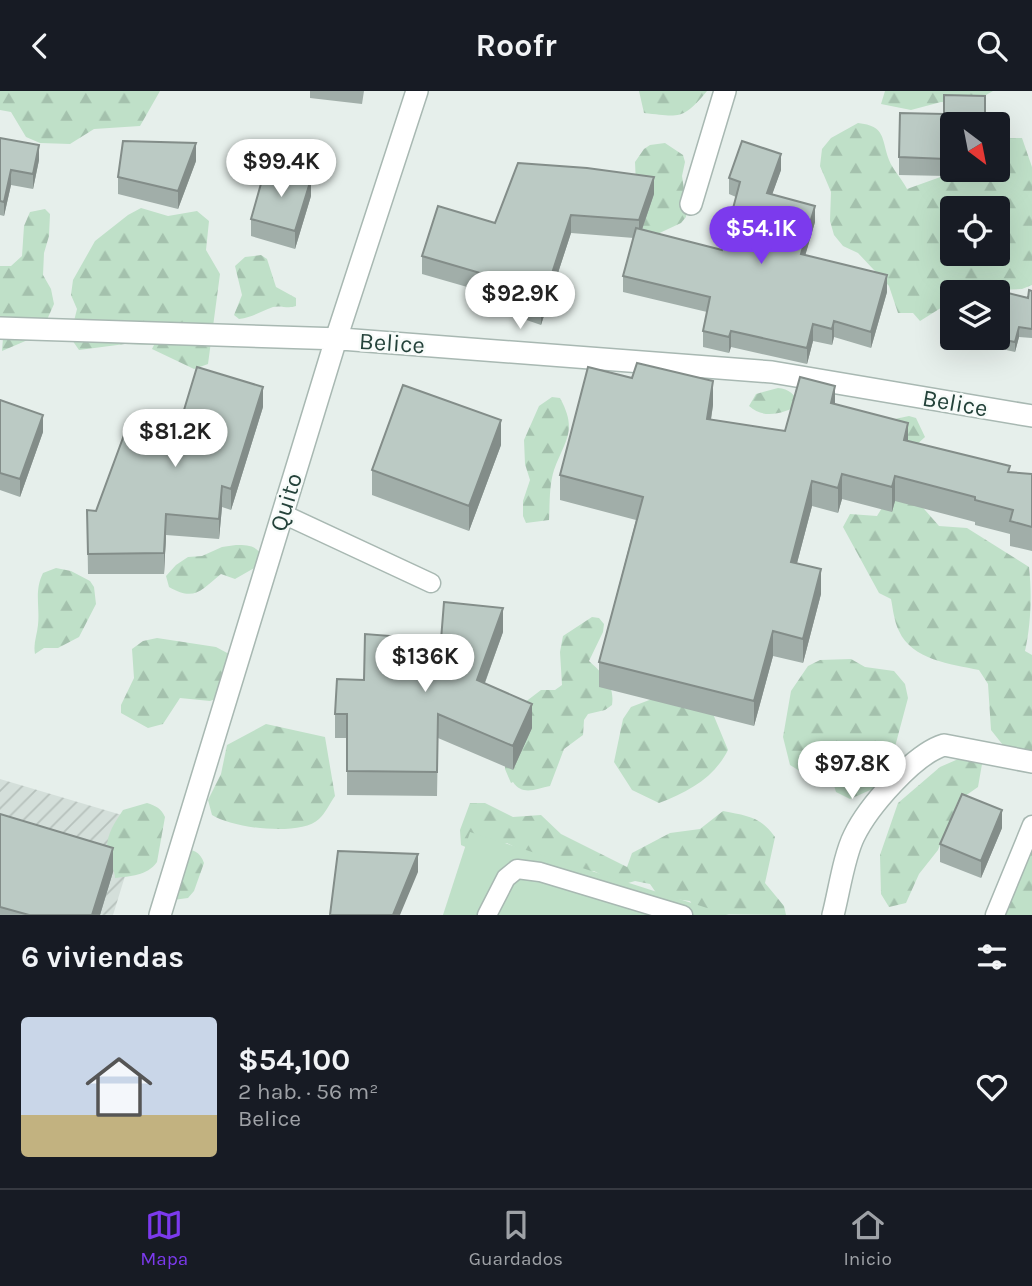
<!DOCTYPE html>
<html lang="es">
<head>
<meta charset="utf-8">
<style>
	:root { --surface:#171b24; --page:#242831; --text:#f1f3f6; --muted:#9ea1a6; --line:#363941; --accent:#7c3aed }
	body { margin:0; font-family:Karla,sans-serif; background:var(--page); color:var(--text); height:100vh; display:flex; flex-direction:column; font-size:26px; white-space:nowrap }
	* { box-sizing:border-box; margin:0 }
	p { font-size:23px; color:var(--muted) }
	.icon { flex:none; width:38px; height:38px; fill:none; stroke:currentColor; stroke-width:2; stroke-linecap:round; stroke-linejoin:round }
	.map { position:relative; height:824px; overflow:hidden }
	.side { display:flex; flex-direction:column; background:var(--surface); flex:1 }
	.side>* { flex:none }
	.needle { width:46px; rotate:148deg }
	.fabs { position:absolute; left:940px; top:21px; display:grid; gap:14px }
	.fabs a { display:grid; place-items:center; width:70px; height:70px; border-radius:7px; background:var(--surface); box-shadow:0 7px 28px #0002; font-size:35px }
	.price { position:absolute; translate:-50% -60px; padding:0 16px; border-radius:24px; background:#fff; color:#222; font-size:23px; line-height:46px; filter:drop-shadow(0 2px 4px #0008) }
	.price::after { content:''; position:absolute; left:50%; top:42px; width:21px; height:16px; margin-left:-10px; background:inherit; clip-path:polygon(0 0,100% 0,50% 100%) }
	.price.selected { background:var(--accent); color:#fff }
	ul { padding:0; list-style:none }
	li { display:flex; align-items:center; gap:21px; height:175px; padding:0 21px }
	li span { display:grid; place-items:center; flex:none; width:196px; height:140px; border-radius:7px; color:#555 }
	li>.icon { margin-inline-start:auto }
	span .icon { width:84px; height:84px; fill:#fffc; stroke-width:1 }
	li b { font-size:30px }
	h2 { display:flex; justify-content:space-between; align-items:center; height:84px; padding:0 21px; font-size:30px }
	header { display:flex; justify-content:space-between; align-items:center; height:91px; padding:0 21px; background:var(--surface); font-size:32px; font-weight:700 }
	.tabs { display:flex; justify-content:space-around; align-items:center; height:98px; border-top:2px solid var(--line); background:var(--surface); font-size:19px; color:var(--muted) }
	.tabs a { display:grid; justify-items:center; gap:4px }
	.tabs .selected { color:var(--accent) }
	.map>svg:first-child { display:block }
</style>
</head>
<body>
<header><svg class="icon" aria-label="back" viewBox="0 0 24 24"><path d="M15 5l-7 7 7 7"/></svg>Roofr<svg class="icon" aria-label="search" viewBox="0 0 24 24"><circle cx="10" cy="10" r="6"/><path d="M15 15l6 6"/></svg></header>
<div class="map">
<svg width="1032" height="824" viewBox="0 0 1032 824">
	<defs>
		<pattern id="industrial-furrows" width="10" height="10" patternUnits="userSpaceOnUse" patternTransform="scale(1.75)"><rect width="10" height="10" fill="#d4dfda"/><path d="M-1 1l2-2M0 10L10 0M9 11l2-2" fill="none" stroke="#b6c1bc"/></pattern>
		<pattern id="forest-firs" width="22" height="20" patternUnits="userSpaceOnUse" patternTransform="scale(1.75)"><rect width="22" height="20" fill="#bfe0c8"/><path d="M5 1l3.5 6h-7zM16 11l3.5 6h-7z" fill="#a4c1ad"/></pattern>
	</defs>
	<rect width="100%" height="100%" fill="#e6efeb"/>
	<path fill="url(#industrial-furrows)" d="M0,688L142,730L113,824H0Z"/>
	<path fill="url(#forest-firs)" fill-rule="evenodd" d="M0,0H160L140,35L94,38L70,53L40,52L26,46L11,21L0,19Z
		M639,0H707C683,29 680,26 644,22Z
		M885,0H993L972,12L941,11L911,19L881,13Z
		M858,32C886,35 881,47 889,69C893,79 902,88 907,98L960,79H998V50L1006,47H1022L1032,76V194L1022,198L952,201V210L920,230L913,222H898L889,195L858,162L843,155L834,144L830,130L831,101L820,75L822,58L831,47ZM952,117H998V163H952Z
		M665,52L683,64L685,71L682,85L687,118L686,126L681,132L651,146L638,141L635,71L644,58L650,54Z
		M141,117L168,125L197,120L209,130L206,159L220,183L208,273L194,278L152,258L154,254L125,253L79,259L70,246L77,218L71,204L73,189L95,150L128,124Z
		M45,118L50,123L49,145L44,162L43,184L51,198L54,213L42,240L30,248L2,260L3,247L0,245V175H11L22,165L24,135L30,121Z
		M261,164L267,168L276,196L296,207V215C288,218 281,214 273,216C261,220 254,226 239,228L234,224L242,204L235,175L245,166Z
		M778,297C789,298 795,303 799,314C784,322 764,329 749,315L756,303Z
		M552,306L560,307C578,340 565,349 554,379C549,395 550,412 549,429L526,432L523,425V410L530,389L525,373L524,349L539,315Z
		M909,325L916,327L925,346L914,356L890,335L895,328Z
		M911,403L939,435L967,437L1029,476C1032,502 1031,534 1025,560L1032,564V683L1018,673L991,639L988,593L979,579C951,573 912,569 899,540C894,530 893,518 891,508L879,502L843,436L850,423L877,425L885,412Z
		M236,454C247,454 255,454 262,464L256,476L235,488L221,483C201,499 195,511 169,496L166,485L176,474L188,466L202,465L222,456Z
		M56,477L71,480L90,490L94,496L96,513L79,546L58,557H44L35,563C33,553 37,544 38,534C40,515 34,500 43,482Z
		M592,526L599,527L604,533L603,541L589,570C603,583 615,593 612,614L605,619L588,623L584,629L583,644L564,658L550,695C536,698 522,705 513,691L511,692L505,678V664L524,612L541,599H555L562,594L560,561L563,545Z
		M157,547L216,556L229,563L224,605L210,610L180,607L163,633L148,637L121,622V614L134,587L132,558L143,550Z
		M851,568L865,576L894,580L905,593L908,607L888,682L877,696L850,708L836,701L830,682L816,690L790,674L783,646L791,600L808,575L820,569Z
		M673,600L711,618L728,659C714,687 688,701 659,712L632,699L614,671L623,628L631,616Z
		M266,633L325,646L335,705C330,712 325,723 319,728C300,746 232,737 212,724L208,709L221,683L227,654Z
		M972,662L982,673L978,696L958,710L938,759L919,783L906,812L889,816L881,803L880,764L898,712L940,676Z
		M147,712C156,715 161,717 165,726L157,771C147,785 130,785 115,787C115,779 110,774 108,766C104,747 113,734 123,719Z
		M470,712H485L513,726L541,724L561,743L627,776L632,762L670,742L700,738L723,720C747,725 760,725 775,746L765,792L784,815L786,824L698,823L690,810L659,806L650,793L635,790L621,794L594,780L562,782L507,752L477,761L461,754L460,739Z
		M1032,751V824H988Z
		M182,757C193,759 200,760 204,772L194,800L188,807L173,809Z"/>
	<path fill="#bfe0c8" d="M470,741L729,824H443Z"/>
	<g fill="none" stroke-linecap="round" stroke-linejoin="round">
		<g stroke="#a8b8b2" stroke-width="21">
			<path id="service" d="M283,423L431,492
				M487,824L506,787L517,778L540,781L683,824
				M995,824L1032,734"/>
		</g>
		<g stroke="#a8b8b2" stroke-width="24">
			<path id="minor" d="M691,113L725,0
				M0,237L341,248L772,281L1032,325
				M160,824L336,248L417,0
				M833,824C839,801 844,765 854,745C868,716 914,663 944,654L1032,671"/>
		</g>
		<use href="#service" stroke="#fff" stroke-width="18"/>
		<use href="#minor" stroke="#fff" stroke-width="21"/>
	</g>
	<path fill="#a1aea9" d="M310,0H364L362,13L310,7Z
		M952,33V71H947L946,85L899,84V66Z
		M0,47L39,69L33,98L11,94L4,125L0,124Z
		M196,70L178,118L118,103V86Z
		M781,79L772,103L815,131L805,164L887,201L871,257L834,246L832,254L813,250L807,273L731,256L729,262L703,256V240L707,221L623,201V185L634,147L571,142L541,234L509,223V208L422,183V165L495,132L654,103L642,139L722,159L736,106L729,103V87Z
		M311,105L295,158L251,145V128Z
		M1032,200V247L1019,246L1015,261L954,247H998Z
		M0,309L43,341L20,406L0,399Z
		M835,313L908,350L1010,381L1032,383V460L1010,455V443L975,434V431L895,410L892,421L842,408L838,422L812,415L797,472L821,503L803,572L773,565L754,635L599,596V571L636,429L560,409V384L713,314L711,329L785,340Z
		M263,316L231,419L222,416L219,448L166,444L164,483H88L87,419L96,420L174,352Z
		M501,354L469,440L372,404V379Z
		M503,541L485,592L532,637L513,679L438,647L437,705L347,704V647H335V623L441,549Z
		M0,723L113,781L100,824H0Z
		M1002,737L981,787L940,771V753Z"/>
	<path fill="#838d89" d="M196,52V70L178,118V100Z
		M39,54V69L33,98V83Z
		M781,63V79L767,118V102Z
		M11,79V94L4,125V111Z
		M654,86V103L639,147V129Z
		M311,88V105L295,158V140Z
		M815,115V131L801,179V163Z
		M571,124V142L541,234V216Z
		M887,184V201L871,257V241Z
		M834,230V246L832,254V238Z
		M813,233V250L807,273V257Z
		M1019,236V246L1015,261V251Z
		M731,240V256L729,262V246Z
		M713,290V314L707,353V328Z
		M835,295V320L831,312Z
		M263,296V316L231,419V398Z
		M43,324V341L20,406V388Z
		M501,329V354L469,440V415Z
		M908,332V357L904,349Z
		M842,383V408L838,422V397Z
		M895,385V410L892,421V396Z
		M812,390V415L791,495V471Z
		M222,395V416L219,448V428Z
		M166,423V444L164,483V462Z
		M821,478V503L803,572V548Z
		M503,517V541L477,613V589Z
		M773,540V565L754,635V610Z
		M532,613V637L513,679V655Z
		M1002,719V737L981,787V770Z
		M113,757V781L100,824H92Z
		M418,763V781L400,824H393Z"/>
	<path fill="#bbcac4" stroke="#838d89" stroke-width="2" d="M944,4L985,5V33H952V53H947L946,68L899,66L900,22L944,23Z
		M0,47L39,54L33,83L11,79L4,111L0,110Z
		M123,50L196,52L178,100L118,86Z
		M742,50L781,63L767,102L815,115L801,163L887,184L871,241L834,230L832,238L813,233L807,257L731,240L729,246L703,240L710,206L623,185L636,137L722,159L740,91L729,87Z
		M518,72L587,77L654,86L639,129L571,124L541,216L509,206L514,192L422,165L438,115L495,132Z
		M266,75L311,88L295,140L251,128Z
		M1029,199L1032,200V238L1019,236L1015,251L995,247H998V211L1000,200L1028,207Z
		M637,272L713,290L707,328L785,340L800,286L835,295L831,312L908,332L904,349L1010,375L1008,381L1032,383V436L1010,430L1013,419L975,409V406L895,385L892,396L842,383L838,397L812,390L791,471L821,478L803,548L773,540L754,610L599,571L643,406L560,384L588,276L632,287Z
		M197,276L263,296L231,398L222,395L219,428L166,423L164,462L88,463L87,419L96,420L127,336L174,352Z
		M403,294L501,329L469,415L372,379Z
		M0,309L43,324L20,388L0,382Z
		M444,511L503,517L477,589L532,613L513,655L438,623L437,681L347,680V623H335L337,588L364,589L365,543L441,549Z
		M962,703L1002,719L981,770L940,753Z
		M0,723L113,757L92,824H29L0,816Z
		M338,760L418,763L393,824H330Z"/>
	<g text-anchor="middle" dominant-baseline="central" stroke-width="5" stroke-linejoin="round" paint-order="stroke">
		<g font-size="24" fill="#24423a" stroke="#f7fbf9">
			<text transform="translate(392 252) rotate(4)">Belice</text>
			<text transform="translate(955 312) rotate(10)">Belice</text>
			<text transform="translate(286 411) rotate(-73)">Quito</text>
		</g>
	</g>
</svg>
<div class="fabs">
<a><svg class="needle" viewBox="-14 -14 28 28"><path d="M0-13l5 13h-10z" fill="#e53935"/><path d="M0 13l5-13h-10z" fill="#9ea1a6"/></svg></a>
<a><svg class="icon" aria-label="locate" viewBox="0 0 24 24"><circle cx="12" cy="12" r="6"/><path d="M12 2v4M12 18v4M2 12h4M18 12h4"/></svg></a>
<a><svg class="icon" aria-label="layers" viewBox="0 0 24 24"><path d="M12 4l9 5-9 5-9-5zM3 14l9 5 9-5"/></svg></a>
</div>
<b class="price" style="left:281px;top:108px">$99.4K</b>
<b class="price selected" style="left:761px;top:175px">$54.1K</b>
<b class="price" style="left:520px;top:240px">$92.9K</b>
<b class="price" style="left:175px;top:378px">$81.2K</b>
<b class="price" style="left:425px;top:603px">$136K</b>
<b class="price" style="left:852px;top:710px">$97.8K</b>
</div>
<section class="side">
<h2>6 viviendas<svg class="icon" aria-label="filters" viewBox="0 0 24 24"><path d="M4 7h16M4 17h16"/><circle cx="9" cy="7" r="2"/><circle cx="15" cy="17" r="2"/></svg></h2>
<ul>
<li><span style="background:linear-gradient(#c9d6e8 70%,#c2b280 0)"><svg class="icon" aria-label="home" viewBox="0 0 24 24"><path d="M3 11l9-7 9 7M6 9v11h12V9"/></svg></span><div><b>$54,100</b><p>2 hab. · 56 m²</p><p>Belice</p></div><svg class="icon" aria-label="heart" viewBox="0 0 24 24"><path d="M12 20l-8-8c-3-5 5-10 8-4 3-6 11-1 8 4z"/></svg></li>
</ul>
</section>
<nav class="tabs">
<a class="selected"><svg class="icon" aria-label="map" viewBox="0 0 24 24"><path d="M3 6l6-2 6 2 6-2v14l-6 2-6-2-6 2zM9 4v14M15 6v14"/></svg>Mapa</a>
<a><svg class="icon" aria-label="saved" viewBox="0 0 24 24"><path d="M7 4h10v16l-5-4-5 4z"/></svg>Guardados</a>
<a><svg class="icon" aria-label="home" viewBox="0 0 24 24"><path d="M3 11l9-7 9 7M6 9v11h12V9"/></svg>Inicio</a>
</nav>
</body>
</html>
